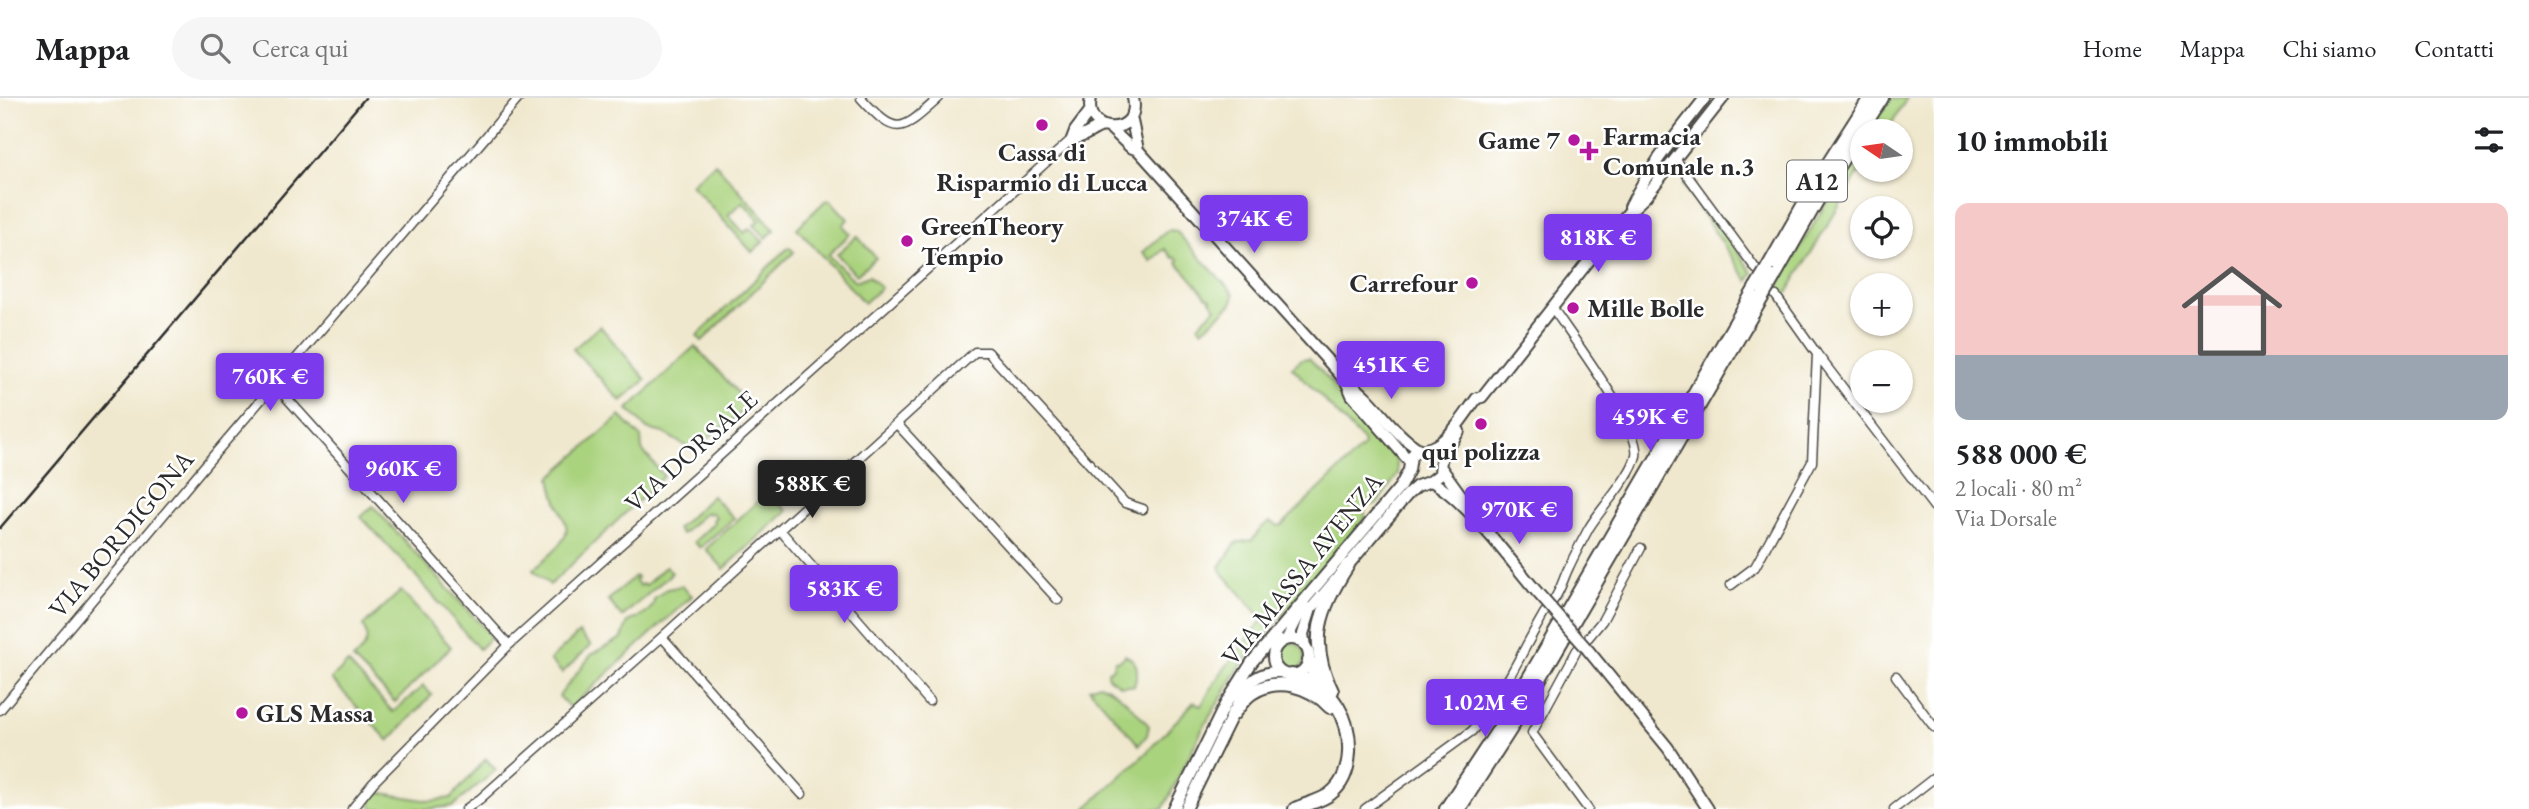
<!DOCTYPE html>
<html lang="it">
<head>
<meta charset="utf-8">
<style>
	:root { --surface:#fff; --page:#f6f6f6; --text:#202124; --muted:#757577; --line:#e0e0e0; --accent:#7c3aed }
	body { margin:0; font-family:"EB Garamond",serif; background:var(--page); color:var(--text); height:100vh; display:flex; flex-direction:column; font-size:26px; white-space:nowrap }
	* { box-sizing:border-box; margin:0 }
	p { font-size:23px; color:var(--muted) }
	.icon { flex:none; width:38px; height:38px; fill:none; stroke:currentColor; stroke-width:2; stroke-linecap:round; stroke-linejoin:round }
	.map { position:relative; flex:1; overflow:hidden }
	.panel { display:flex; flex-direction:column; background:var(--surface); width:595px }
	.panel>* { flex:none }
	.needle { width:46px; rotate:283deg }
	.fabs { position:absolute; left:1850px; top:21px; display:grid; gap:14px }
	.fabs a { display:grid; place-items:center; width:63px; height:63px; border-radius:50%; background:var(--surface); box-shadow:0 2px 5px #0004; font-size:35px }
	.price { position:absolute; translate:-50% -60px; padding:0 16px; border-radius:7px; background:var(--accent); color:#fff; font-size:23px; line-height:46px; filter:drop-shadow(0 2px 4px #0008) }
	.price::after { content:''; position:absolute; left:50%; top:42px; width:21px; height:16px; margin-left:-10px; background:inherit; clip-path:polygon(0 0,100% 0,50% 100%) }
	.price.selected { background:#222; color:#fff }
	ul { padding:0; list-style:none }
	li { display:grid; align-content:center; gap:14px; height:371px; padding:0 21px }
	li span { display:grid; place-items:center; height:217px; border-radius:14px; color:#555 }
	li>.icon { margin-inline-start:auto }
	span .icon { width:126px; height:126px; fill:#fffc; stroke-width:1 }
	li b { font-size:30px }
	h2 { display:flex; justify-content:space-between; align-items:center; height:84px; padding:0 21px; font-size:30px }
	header { display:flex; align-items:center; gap:42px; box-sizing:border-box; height:98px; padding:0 35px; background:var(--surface); border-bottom:2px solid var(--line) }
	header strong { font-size:33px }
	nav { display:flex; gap:38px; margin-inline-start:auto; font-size:24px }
	.search { width:490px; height:63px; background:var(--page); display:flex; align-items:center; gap:18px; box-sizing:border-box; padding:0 24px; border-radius:38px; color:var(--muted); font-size:26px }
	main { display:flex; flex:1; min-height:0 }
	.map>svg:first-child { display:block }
</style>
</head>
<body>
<header>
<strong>Mappa</strong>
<div class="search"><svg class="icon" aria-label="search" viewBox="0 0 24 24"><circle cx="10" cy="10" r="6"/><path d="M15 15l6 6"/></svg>Cerca qui</div>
<nav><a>Home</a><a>Mappa</a><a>Chi siamo</a><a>Contatti</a></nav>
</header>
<main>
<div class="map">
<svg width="1934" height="711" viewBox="0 0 1934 711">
	<rect width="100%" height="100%" fill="#fff"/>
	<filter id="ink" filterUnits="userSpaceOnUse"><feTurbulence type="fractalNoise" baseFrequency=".0143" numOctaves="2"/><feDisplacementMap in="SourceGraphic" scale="14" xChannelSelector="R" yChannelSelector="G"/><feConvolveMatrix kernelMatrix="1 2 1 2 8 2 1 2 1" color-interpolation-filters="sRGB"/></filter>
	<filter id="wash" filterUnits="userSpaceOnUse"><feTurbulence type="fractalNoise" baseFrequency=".00686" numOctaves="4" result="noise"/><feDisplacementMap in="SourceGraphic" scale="28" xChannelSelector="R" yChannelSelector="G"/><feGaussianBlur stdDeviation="1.57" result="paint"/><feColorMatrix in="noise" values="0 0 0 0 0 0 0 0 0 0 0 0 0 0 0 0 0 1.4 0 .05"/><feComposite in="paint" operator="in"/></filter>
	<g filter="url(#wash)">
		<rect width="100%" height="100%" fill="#f0e8ce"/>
		<path fill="#aad37e" stroke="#6a7f54" stroke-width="2" d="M1891,0H1907L1887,33H1869Z
			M1862,44V70L1784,200L1780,195V184Z
			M715,65L775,132L766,140L754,127L759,122L743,104L728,117L744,135L750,130L763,144L752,154L691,86Z
			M1686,83L1753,175L1748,183L1683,87Z
			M830,102L848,121L843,127L850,136L828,157L855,183L869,178L881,190L864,205L797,130L825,103Z
			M1168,132L1176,133L1234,196L1232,206L1202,232L1198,227L1216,210L1210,202L1211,201L1206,198L1177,164L1179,162L1176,159L1173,160L1165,151L1151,163L1143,154Z
			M857,138L876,160L856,177L837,156Z
			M789,149L794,154L702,243L697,238Z
			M600,228L646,282L621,303L573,251Z
			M695,248L750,308L693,352L663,335L647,331L628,311Z
			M1309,260L1353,308L1396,362L1398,376L1377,406L1369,407L1365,411V420L1241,567L1204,628L1163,711H1085L1146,655L1194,604L1201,608L1218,579L1263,521L1221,473L1220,469L1236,445L1252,442L1262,429L1270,424L1279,428L1282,427L1364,348L1363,343L1292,269L1302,261Z
			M620,318L641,339L642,352L664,378L550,487L533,472C589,423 560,437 551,379Z
			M769,393L787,413L724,471L706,451Z
			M712,398L734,420L700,450L694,444L714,425L713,422L716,419L711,414L708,416L706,414L682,436L677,431Z
			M373,408L490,537L489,541L479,551L409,470L361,419Z
			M666,468L672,475L622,519L608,502L635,478L637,480L635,482L640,488L642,486L645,488Z
			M682,488L692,498L570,610L559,598L592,556L622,540L628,524L645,516L652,509L655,500L667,491Z
			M401,493L451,549L395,604L353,561C365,551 371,543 363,528Z
			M579,535L591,547L562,575L550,562Z
			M1277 559a14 14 0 1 1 28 0a14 14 0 1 1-28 0Z
			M1125,557C1140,564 1138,574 1134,588H1121L1108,579V573L1112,571L1115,563L1121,562Z
			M348,565L393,614L423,588L432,597L389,643L331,581Z
			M1099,586C1120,593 1135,612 1149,628L1147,637L1139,647L1089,590Z
			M486,661L496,672L453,708L428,711H373C368,704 373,699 377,694L430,703L451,700Z"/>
	</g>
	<g filter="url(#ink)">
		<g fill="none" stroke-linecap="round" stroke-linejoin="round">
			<g stroke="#494743" stroke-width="11">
				<path id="minor" d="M861,0C897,40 901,34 939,0
					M1676,62L1756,171
					M1776,198L1817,256L1934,409
					M1552,209C1569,235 1642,331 1636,358C1631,379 1601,410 1589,430C1582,443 1575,456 1569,469C1563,481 1561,492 1553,503
					M276,288L509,547
					M897,326L1058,502
					M780,432L929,603
					M1731,487L1755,469L1812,364L1817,256
					M662,539L802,696
					M1588,540L1602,523L1641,450
					M1577,552L1532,635L1588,711
					M1896,578L1934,629
					M0,612L207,365L519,0
					M352,711L373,685L509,547L1072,41
					M466,711L480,701L662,539L975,254H988L1125,405L1143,411
					M1365,711L1472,633C1503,599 1521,554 1545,514
					M1894,711L1934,680"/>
			</g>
			<g stroke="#494743" stroke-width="14">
				<path id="major" d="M1091,0C1082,39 1142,39 1133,0
					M1131,18L1138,52
					M1110,30L1130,49L1138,52L1346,283L1352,297L1409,363
					M1072,41C1084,40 1092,31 1103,28
					M1072,41L1075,33L1090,13
					M1630,109C1649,69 1678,35 1705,0
					M1346,283C1375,300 1390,334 1419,351
					M1442,371L1463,400
					M1431,383C1467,403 1509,461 1537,494
					M1273 559a18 18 0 1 1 36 0a18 18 0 1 1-36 0Z
					M1287,541L1304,507
					M1305,548L1303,536L1311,511L1408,396L1417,388L1431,383L1440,376L1441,361L1459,333
					M1588,552L1668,650L1708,711
					M1174,711L1225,607L1252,564L1400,389L1409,372L1411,358C1419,349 1427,353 1436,347C1453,337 1465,316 1477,300L1482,299L1599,150L1628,115L1646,98L1723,0
					M1186,711L1246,589C1255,578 1266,573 1280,574"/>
			</g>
			<g stroke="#494743" stroke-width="16">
				<path id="highway" d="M1768,169L1817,83L1870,0
					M1774,179L1826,87L1882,0
					M1291,577L1304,581L1318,592
					M1332,593C1307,544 1320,510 1348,467
					M1233,616C1239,609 1244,600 1252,595C1278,578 1310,588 1330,609
					M1295,711C1306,706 1321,703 1330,696C1355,677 1353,633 1338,609C1328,593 1314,582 1309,563
					M1446,711L1502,626L1756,189
					M1459,711L1510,632L1763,198"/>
			</g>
			<use href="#minor" stroke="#fff" stroke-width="8"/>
			<use href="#major" stroke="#fff" stroke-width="10"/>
			<use href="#highway" stroke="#fff" stroke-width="12"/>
			<path stroke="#2b2b2b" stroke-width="2.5" d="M0,430L365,0"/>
			<g stroke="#494743" stroke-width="14" stroke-linecap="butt">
				<path id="major-bridge" d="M1537,494L1588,552"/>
			</g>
			<g stroke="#494743" stroke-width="16" stroke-linecap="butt">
				<path id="highway-bridge" d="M1756,189L1768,169
					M1763,198L1774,179"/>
			</g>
			<use href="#major-bridge" stroke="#fff" stroke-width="10"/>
			<use href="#highway-bridge" stroke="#fff" stroke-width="12"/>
		</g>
	</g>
	<g fill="#b5179e" stroke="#fff" stroke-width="2.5">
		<circle cx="1042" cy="27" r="7"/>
		<circle cx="1574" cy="42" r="7"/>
		<path d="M1585.5 42.5h7v7h7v7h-7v7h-7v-7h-7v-7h7z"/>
		<circle cx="907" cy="143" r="7"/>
		<circle cx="1472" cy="185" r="7"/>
		<circle cx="1573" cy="210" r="7"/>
		<circle cx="1481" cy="326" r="7"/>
		<circle cx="242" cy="615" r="7"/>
	</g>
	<g text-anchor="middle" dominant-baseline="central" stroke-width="5" stroke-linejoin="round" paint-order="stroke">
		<rect fill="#fff" stroke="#6b6b6b" stroke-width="2" x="1787" y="62.5" width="60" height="41" rx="5"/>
		<g font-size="24" font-weight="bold" fill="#2b2b2b">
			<text x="1817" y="83">A12</text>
		</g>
		<g font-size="26" font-weight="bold" fill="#2b2b2b" stroke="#fff" text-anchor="start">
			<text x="1603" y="38">Farmacia<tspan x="1603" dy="30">Comunale n.3</tspan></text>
			<text x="1560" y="42" text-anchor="end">Game 7</text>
			<text x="1042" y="54" text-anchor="middle">Cassa di<tspan x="1042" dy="30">Risparmio di Lucca</tspan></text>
			<text x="921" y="128">GreenTheory<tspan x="921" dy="30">Tempio</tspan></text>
			<text x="1458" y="185" text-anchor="end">Carrefour</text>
			<text x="1587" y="210">Mille Bolle</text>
			<text x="1481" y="353" text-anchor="middle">qui polizza</text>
			<text x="256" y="615">GLS Massa</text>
		</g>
		<g font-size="26" fill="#2b2b2b" stroke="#fff">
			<text transform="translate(691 353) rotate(-42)">VIA DORSALE</text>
			<text transform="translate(121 436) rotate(-50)">VIA BORDIGONA</text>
			<text transform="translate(1302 471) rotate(-51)">VIA MASSA AVENZA</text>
		</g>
	</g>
</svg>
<div class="fabs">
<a><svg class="needle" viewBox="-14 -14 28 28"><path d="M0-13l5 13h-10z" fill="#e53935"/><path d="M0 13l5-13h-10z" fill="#757577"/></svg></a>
<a><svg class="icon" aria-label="locate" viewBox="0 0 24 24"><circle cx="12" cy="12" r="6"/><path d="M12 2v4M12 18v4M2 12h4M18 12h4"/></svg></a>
<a>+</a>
<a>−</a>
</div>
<b class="price" style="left:1254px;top:157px">374K €</b>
<b class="price" style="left:1598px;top:176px">818K €</b>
<b class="price" style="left:1391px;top:303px">451K €</b>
<b class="price" style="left:270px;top:315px">760K €</b>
<b class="price" style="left:1650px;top:355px">459K €</b>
<b class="price" style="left:403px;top:407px">960K €</b>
<b class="price selected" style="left:812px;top:422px">588K €</b>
<b class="price" style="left:1519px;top:448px">970K €</b>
<b class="price" style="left:844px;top:527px">583K €</b>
<b class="price" style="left:1485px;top:641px">1.02M €</b>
</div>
<section class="panel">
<h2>10 immobili<svg class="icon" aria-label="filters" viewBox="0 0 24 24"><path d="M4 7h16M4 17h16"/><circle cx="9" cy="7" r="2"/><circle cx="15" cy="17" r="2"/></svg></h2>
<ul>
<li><span style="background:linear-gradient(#f6c9c9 70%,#9aa5b1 0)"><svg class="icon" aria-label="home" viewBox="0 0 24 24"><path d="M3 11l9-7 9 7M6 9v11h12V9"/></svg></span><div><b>588 000 €</b><p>2 locali · 80 m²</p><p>Via Dorsale</p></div></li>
</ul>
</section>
</main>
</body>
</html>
